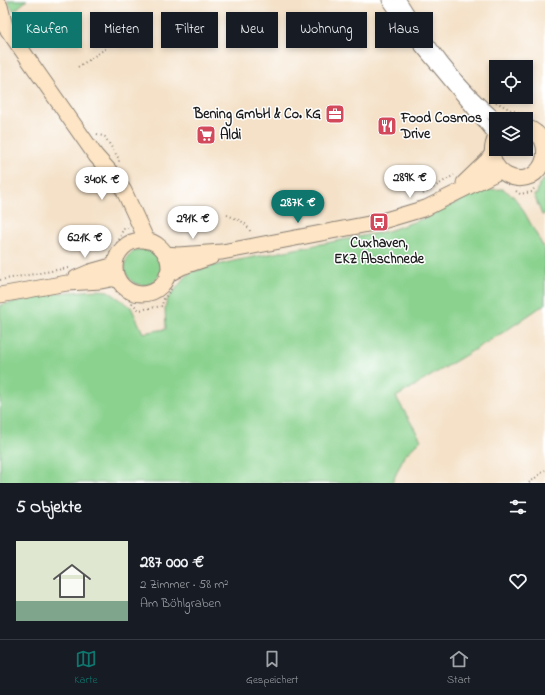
<!DOCTYPE html>
<html lang="de">
<head>
<meta charset="utf-8">
<style>
	:root { --surface:#171b24; --page:#242831; --text:#f1f3f6; --muted:#9ea1a6; --line:#363941; --accent:#0f766e }
	body { margin:0; font-family:"Indie Flower",sans-serif; background:var(--page); color:var(--text); height:100vh; display:flex; flex-direction:column; font-size:15px; white-space:nowrap }
	* { box-sizing:border-box; margin:0 }
	p { font-size:13px; color:var(--muted) }
	.icon { flex:none; width:22px; height:22px; fill:none; stroke:currentColor; stroke-width:2; stroke-linecap:round; stroke-linejoin:round }
	.map { position:relative; height:483px; overflow:hidden }
	.side { display:flex; flex-direction:column; background:var(--surface); flex:1 }
	.side>* { flex:none }
	.hud { position:absolute; left:12px; top:12px; width:521px; height:36px; display:flex; gap:8px }
	.tools { position:absolute; left:489px; top:60px; display:grid; gap:8px }
	.tools a { display:grid; place-items:center; width:44px; height:44px; border-radius:0px; background:var(--surface); box-shadow:0 2px 6px #0003; font-size:20px }
	.price { position:absolute; translate:-50% -34px; padding:0 9px; border-radius:14px; background:#fff; color:#222; font-size:13px; line-height:26px; filter:drop-shadow(0 1px 2px #0008) }
	.price::after { content:''; position:absolute; left:50%; top:24px; width:12px; height:9px; margin-left:-6px; background:inherit; clip-path:polygon(0 0,100% 0,50% 100%) }
	.price.current { background:var(--accent); color:#fff }
	ul { padding:0; list-style:none }
	li { display:flex; align-items:center; gap:12px; height:100px; padding:0 16px }
	li span { display:grid; place-items:center; flex:none; width:112px; height:80px; border-radius:0px; color:#555 }
	li>.icon { margin-inline-start:auto }
	span .icon { width:48px; height:48px; fill:#fffc; stroke-width:1 }
	li b { font-size:17px }
	h2 { display:flex; justify-content:space-between; align-items:center; height:48px; padding:0 16px; font-size:17px }
	.pill { padding:0 14px; border-radius:0px; background:var(--surface); box-shadow:0 2px 6px #0003; font-size:14px; line-height:36px }
	.pill.current { background:var(--accent); color:#fff }
	.tab-bar { display:flex; justify-content:space-around; align-items:center; height:56px; border-top:1px solid var(--line); background:var(--surface); font-size:11px; color:var(--muted) }
	.tab-bar a { display:grid; justify-items:center; gap:2px }
	.tab-bar .current { color:var(--accent) }
	.map>svg:first-child { display:block }
</style>
</head>
<body>
<div class="map">
<svg width="545" height="483" viewBox="0 0 545 483">
	<rect width="100%" height="100%" fill="#fff"/>
	<filter id="ink" filterUnits="userSpaceOnUse"><feTurbulence type="fractalNoise" baseFrequency=".025" numOctaves="2"/><feDisplacementMap in="SourceGraphic" scale="8" xChannelSelector="R" yChannelSelector="G"/><feConvolveMatrix kernelMatrix="1 2 1 2 8 2 1 2 1" color-interpolation-filters="sRGB"/></filter>
	<filter id="wash" filterUnits="userSpaceOnUse"><feTurbulence type="fractalNoise" baseFrequency=".012" numOctaves="4" result="noise"/><feDisplacementMap in="SourceGraphic" scale="16" xChannelSelector="R" yChannelSelector="G"/><feGaussianBlur stdDeviation="0.9" result="paint"/><feColorMatrix in="noise" values="0 0 0 0 0 0 0 0 0 0 0 0 0 0 0 0 0 1.4 0 .05"/><feComposite in="paint" operator="in"/></filter>
	<g filter="url(#wash)">
		<rect width="100%" height="100%" fill="#f4e1c7"/>
		<path fill="#8ad28e" stroke="#537755" d="M7,0H27L14,11Z
			M545,178V214L542,215L534,195L537,194L539,184Z
			M503,189L513,196L522,208L545,250V304L507,330L396,397L421,440L404,456L392,483H0V305L58,293L98,290L108,291L131,307L143,333L166,329L165,308L167,300L183,280L191,272L234,261L388,231L425,218L482,190Z
			M125 267a18 18 0 1 1 36 0a18 18 0 1 1-36 0Z"/>
	</g>
	<g filter="url(#ink)">
		<g fill="none" stroke-linecap="round" stroke-linejoin="round">
			<g stroke="#887e72" stroke-width="13">
				<path id="street" d="M388,0L417,42L496,137
					M400,0C427,44 457,86 497,119"/>
			</g>
			<g stroke="#887e72" stroke-width="17">
				<path id="secondary" d="M0,6L5,26
					M0,21L5,26L96,156L114,176L124,191L147,241
					M496,137C479,172 527,195 542,164C545,158 545,152 544,146C542,136 535,130 526,127
					M464,183L487,161L492,154
					M115 267a27 27 0 1 1 54 0a27 27 0 1 1-54 0Z
					M165,254L178,255L222,252L379,222L426,208L500,171
					M167,275L182,267L211,257
					M76,278L90,272L115,265
					M0,295L67,283L101,281L116,278"/>
			</g>
			<path stroke="#887e72" stroke-width="2" stroke-dasharray="1 3" stroke-linecap="butt" d="M78,67L108,47
				M496,102L511,110L523,114
				M97,134L105,137L119,159V162
				M516,191L520,194L532,192L535,187
				M423,194L454,175
				M227,215C237,219 248,222 251,234
				M110,253L120,238L123,229L128,228
				M0,280L68,268
				M116,291L130,301L139,310L162,306L163,300L173,287
				M529,483L545,470"/>
			<use href="#street" stroke="#fff" stroke-width="11"/>
			<use href="#secondary" stroke="#fde5c5" stroke-width="15"/>
		</g>
	</g>
	<defs>
		<g id="office-square" transform="scale(1)"><rect x="-9" y="-9" width="18" height="18" rx="4" fill="#d1495b" stroke="#fff"/><path d="M-6-3h4V-5.5h4V-3h4V5H-6ZM-1-4.5V-3h2v-1.5ZM-6 0V1H6V0Z" fill="#fff"/></g>
		<g id="restaurant-square" transform="scale(1)"><rect x="-9" y="-9" width="18" height="18" rx="4" fill="#d1495b" stroke="#fff"/><path d="M-5-6h1v4h1v-4h1v4h1v-4h1v5L-1.5 .5V6h-2V.5L-5-1ZM5-6V6H3V1.5H1.5Q1.5-4 5-6Z" fill="#fff"/></g>
		<g id="supermarket-square" transform="scale(1)"><rect x="-9" y="-9" width="18" height="18" rx="4" fill="#d1495b" stroke="#fff"/><path d="M-6-5.5h2.5l.6 2H6L4.5 2H-2.5L-4.4-4H-6ZM-1.5 3.2a1.3 1.3 0 1 0 .1 0ZM3 3.2a1.3 1.3 0 1 0 .1 0Z" fill="#fff"/></g>
		<g id="bus-square" transform="scale(1)"><rect x="-9" y="-9" width="18" height="18" rx="4" fill="#d1495b" stroke="#fff"/><path d="M-5-6H5V4H4V6H2V4H-2V6H-4V4H-5ZM-3.5-4V0h7V-4ZM-3.5 1.2v1.5H-2V1.2ZM2 1.2v1.5H3.5V1.2Z" fill="#fff"/></g>
	</defs>
	<g fill-rule="evenodd">
		<use href="#office-square" x="335" y="114"/>
		<use href="#restaurant-square" x="387" y="126"/>
		<use href="#supermarket-square" x="206" y="135"/>
		<use href="#bus-square" x="379" y="222"/>
	</g>
	<g text-anchor="middle" dominant-baseline="central" stroke-width="3" stroke-linejoin="round" paint-order="stroke">
		<g font-size="14" font-weight="bold" fill="#1c1c1c" stroke="#fff" text-anchor="start">
			<text x="321" y="114" text-anchor="end">Bening GmbH &amp; Co. KG</text>
			<text x="401" y="118">Food Cosmos<tspan x="401" dy="16">Drive</tspan></text>
			<text x="220" y="135">Aldi</text>
			<text x="379" y="243" text-anchor="middle">Cuxhaven,<tspan x="379" dy="16">EKZ Abschnede</tspan></text>
		</g>
	</g>
</svg>
<div class="tools">
<a><svg class="icon" aria-label="locate" viewBox="0 0 24 24"><circle cx="12" cy="12" r="6"/><path d="M12 2v4M12 18v4M2 12h4M18 12h4"/></svg></a>
<a><svg class="icon" aria-label="layers" viewBox="0 0 24 24"><path d="M12 4l9 5-9 5-9-5zM3 14l9 5 9-5"/></svg></a>
</div>
<b class="price" style="left:410px;top:199px">289K €</b>
<b class="price" style="left:102px;top:201px">340K €</b>
<b class="price current" style="left:298px;top:224px">287K €</b>
<b class="price" style="left:193px;top:240px">291K €</b>
<b class="price" style="left:85px;top:259px">621K €</b>
<div class="hud">
<a class="pill current">Kaufen</a>
<a class="pill">Mieten</a>
<a class="pill">Filter</a>
<a class="pill">Neu</a>
<a class="pill">Wohnung</a>
<a class="pill">Haus</a>
</div>
</div>
<section class="side">
<h2>5 Objekte<svg class="icon" aria-label="filters" viewBox="0 0 24 24"><path d="M4 7h16M4 17h16"/><circle cx="9" cy="7" r="2"/><circle cx="15" cy="17" r="2"/></svg></h2>
<ul>
<li><span style="background:linear-gradient(#dfe7d0 75%,#7fa58c 0)"><svg class="icon" aria-label="home" viewBox="0 0 24 24"><path d="M3 11l9-7 9 7M6 9v11h12V9"/></svg></span><div><b>287 000 €</b><p>2 Zimmer · 58 m²</p><p>Am Böhlgraben</p></div><svg class="icon" aria-label="heart" viewBox="0 0 24 24"><path d="M12 20l-8-8c-3-5 5-10 8-4 3-6 11-1 8 4z"/></svg></li>
</ul>
</section>
<nav class="tab-bar">
<a class="current"><svg class="icon" aria-label="map" viewBox="0 0 24 24"><path d="M3 6l6-2 6 2 6-2v14l-6 2-6-2-6 2zM9 4v14M15 6v14"/></svg>Karte</a>
<a><svg class="icon" aria-label="saved" viewBox="0 0 24 24"><path d="M7 4h10v16l-5-4-5 4z"/></svg>Gespeichert</a>
<a><svg class="icon" aria-label="home" viewBox="0 0 24 24"><path d="M3 11l9-7 9 7M6 9v11h12V9"/></svg>Start</a>
</nav>
</body>
</html>
